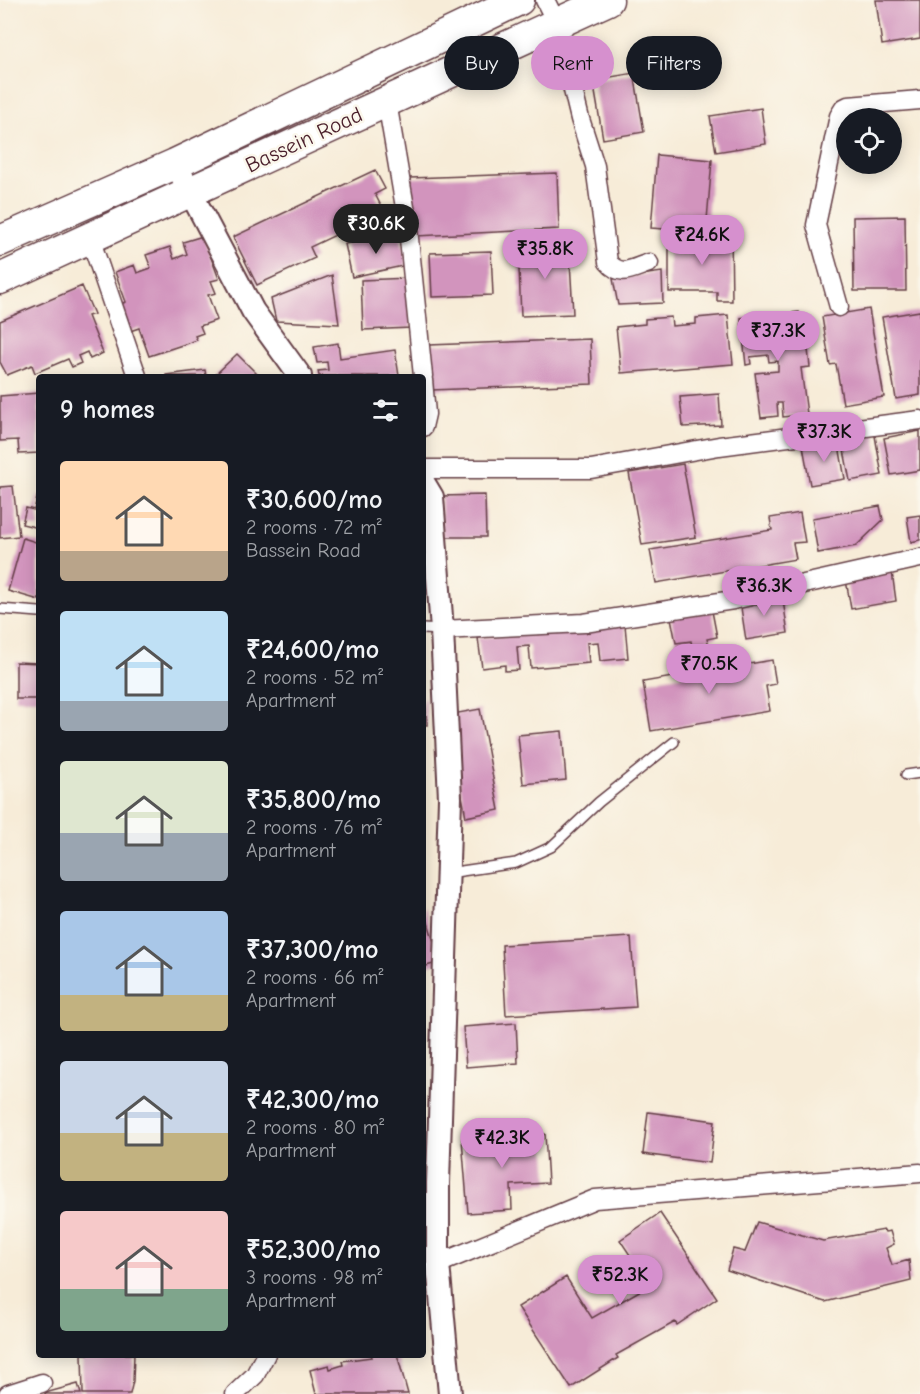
<!DOCTYPE html>
<html lang="en">
<head>
<meta charset="utf-8">
<style>
	:root { --surface:#171b24; --page:#242831; --text:#f1f3f6; --muted:#9ea1a6; --accent:#d690ce }
	body { margin:0; font-family:"Comic Neue",sans-serif; background:var(--page); color:var(--text); height:100vh; display:flex; flex-direction:column; font-size:22px; white-space:nowrap }
	* { box-sizing:border-box; margin:0 }
	p { font-size:20px; color:var(--muted) }
	.icon { flex:none; width:33px; height:33px; fill:none; stroke:currentColor; stroke-width:2; stroke-linecap:round; stroke-linejoin:round }
	.map { position:relative; flex:1; overflow:hidden }
	.panel { position:absolute; left:36px; top:374px; width:390px; height:984px; display:flex; flex-direction:column; background:var(--surface); border-radius:6px; box-shadow:0 3px 15px #0003 }
	.panel>* { flex:none }
	.top-card { position:absolute; left:444px; top:36px; width:386px; height:54px; display:flex; gap:12px }
	.tools { position:absolute; left:836px; top:108px; display:grid; gap:12px }
	.tools a { display:grid; place-items:center; width:66px; height:66px; border-radius:50%; background:var(--surface); box-shadow:0 3px 15px #0003; font-size:30px }
	.price { position:absolute; translate:-50% -51px; padding:0 14px; border-radius:21px; background:var(--accent); color:#111; font-size:20px; line-height:39px; filter:drop-shadow(0 2px 3px #0008) }
	.price::after { content:''; position:absolute; left:50%; top:36px; width:18px; height:14px; margin-left:-9px; background:inherit; clip-path:polygon(0 0,100% 0,50% 100%) }
	.price.on { background:#222; color:#fff }
	ul { padding:0; list-style:none }
	li { display:flex; align-items:center; gap:18px; height:150px; padding:0 24px }
	li span { display:grid; place-items:center; flex:none; width:168px; height:120px; border-radius:6px; color:#555 }
	li>.icon { margin-inline-start:auto }
	span .icon { width:72px; height:72px; fill:#fffc; stroke-width:1 }
	li b { font-size:26px }
	h2 { display:flex; justify-content:space-between; align-items:center; height:72px; padding:0 24px; font-size:26px }
	.pill { padding:0 21px; border-radius:27px; background:var(--surface); box-shadow:0 3px 15px #0003; font-size:21px; line-height:54px }
	.pill.on { background:var(--accent); color:#111 }
	.map>svg:first-child { display:block }
</style>
</head>
<body>
<div class="map">
<svg width="920" height="1394" viewBox="0 0 920 1394">
	<rect width="100%" height="100%" fill="#fbf7ec"/>
	<filter id="ink" filterUnits="userSpaceOnUse"><feTurbulence type="fractalNoise" baseFrequency=".0167" numOctaves="2"/><feDisplacementMap in="SourceGraphic" scale="12" xChannelSelector="R" yChannelSelector="G"/><feConvolveMatrix kernelMatrix="1 2 1 2 8 2 1 2 1" color-interpolation-filters="sRGB"/></filter>
	<filter id="wash" filterUnits="userSpaceOnUse"><feTurbulence type="fractalNoise" baseFrequency=".008" numOctaves="4" result="noise"/><feDisplacementMap in="SourceGraphic" scale="24" xChannelSelector="R" yChannelSelector="G"/><feGaussianBlur stdDeviation="1.35" result="paint"/><feColorMatrix in="noise" values="0 0 0 0 0 0 0 0 0 0 0 0 0 0 0 0 0 1.4 0 .05"/><feComposite in="paint" operator="in"/></filter>
	<g filter="url(#wash)">
		<rect width="100%" height="100%" fill="#f7ecd8"/>
		<g id="blocks">
			<path fill="#d294bd" d="M876,0H920V39L882,45Z
				M634,73L644,132L603,139L593,80Z
				M761,108L766,144L716,152L710,116Z
				M657,155L712,160L706,232L651,228Z
				M375,170L385,189L375,194L384,212L310,247L315,258L257,285L233,237Z
				M557,173L559,229L416,236L410,178Z
				M905,216L906,291H854L853,217Z
				M720,232H731L732,301H717V292H669V240H721Z
				M400,233L407,265L352,277L345,244Z
				M203,236L219,279L211,281L216,293L208,295L217,320L200,326L203,333L195,336L197,340L149,356L139,328L127,332L117,305L126,302L115,272L134,265L137,273L151,268L146,255L170,247L174,259L187,254L183,242Z
				M569,243L573,314L521,316L518,245Z
				M491,251L493,295L432,297L430,253Z
				M662,272L663,303L618,305L613,279Z
				M332,275L339,324L276,321L271,299Z
				M410,278L411,328L363,330L361,280Z
				M82,286L94,314L88,316L103,353L90,359L87,352L78,356L81,363L72,367L68,359L35,373L32,365L7,375L0,362V321Z
				M869,309L884,397L843,404L836,364L830,365L822,317Z
				M920,311V395L896,399L882,317Z
				M799,312L803,341H807L810,367L801,368L807,414L783,417L782,403H777L778,416L761,418L755,373L778,371V361L769,362L768,355L750,357L751,364L746,365L741,318Z
				M728,315L733,364L621,373L616,327L645,324V319L671,317L672,326L696,324V318Z
				M590,339L592,384L431,390L429,345Z
				M338,343L340,358L395,350L399,376H319L318,371L328,370L327,362L317,363L314,347Z
				M237,354L259,376H214Z
				M205,370L206,376H166V375Z
				M39,393V453L19,454L18,440L0,441V396Z
				M719,394L721,425L683,427L680,397Z
				M874,430L882,475L850,481L841,435Z
				M920,431V470L891,475L884,438Z
				M838,440L845,479L810,485L803,446Z
				M683,464L696,537L642,545L629,473Z
				M13,486L19,536L0,538V487Z
				M38,494L39,528L22,524L26,508L34,510Z
				M485,495L486,537H442L441,496Z
				M880,506L883,520L856,546L818,553L812,518Z
				M800,513L805,542L793,543L796,559L656,583L650,550L772,530L770,518Z
				M920,515V540L911,542L907,517Z
				M23,538L39,543V600L8,591Z
				M892,572L896,601L851,609L846,580Z
				M782,594L788,633L746,640L740,601Z
				M712,611L717,637L707,639L710,651L693,654L691,641L676,643L671,618Z
				M625,625L628,658L600,661L598,642L587,643L589,663L531,668L529,646L517,647L519,670L505,671V665L482,668L478,638Z
				M772,660L776,684L766,686L770,711L651,731L643,682Z
				M16,662L39,663V699H16Z
				M423,698H425L427,725H423Z
				M480,709L499,810L466,817L447,715Z
				M562,731L566,780L523,784L518,735Z
				M423,906L440,962L423,967Z
				M631,937L636,1007L506,1015L502,945Z
				M516,1023L518,1063L466,1067L463,1027Z
				M648,1112L715,1121L710,1163L643,1154Z
				M545,1134L548,1183L511,1185L512,1210L468,1213L462,1139Z
				M660,1213L717,1298L677,1325L675,1322L616,1355L618,1358L571,1388L518,1307L566,1277L592,1318L650,1285L620,1240Z
				M757,1222L823,1241L884,1230L885,1232L890,1231L894,1244L886,1248L892,1265L909,1260L911,1281L825,1302L727,1270L733,1249L745,1252Z
				M82,1354H134L133,1381L130,1394H83Z
				M371,1354H397L408,1394H316L310,1370L329,1365L330,1369L343,1365L342,1361L372,1357Z
				M78,1384L81,1394H45V1393Z"/>
		</g>
	</g>
	<g filter="url(#ink)">
		<use href="#blocks" fill-opacity="0" stroke="#643e45" stroke-width="1.5"/>
		<g fill="none" stroke-linecap="round" stroke-linejoin="round">
			<g stroke="#643e45" stroke-width="12">
				<path id="service" d="M0,609L39,612
					M423,629L442,630
					M906,775L920,773
					M448,873L516,863L551,847L599,802L674,742"/>
			</g>
			<g stroke="#643e45" stroke-width="21">
				<path id="minor" d="M545,0L557,24L580,119L595,166L608,262C621,278 633,268 649,263
					M387,102L407,219L423,376
					M90,238L137,376
					M839,307L816,225L839,116L844,108L848,106L920,100
					M423,380L426,414L423,427
					M423,469H591L719,446L920,420
					M442,630L584,623L733,600L920,558
					M438,1264L595,1199L920,1173
					M8,1394L42,1383
					M235,1394L255,1375L266,1354"/>
			</g>
			<g stroke="#643e45" stroke-width="26">
				<path id="tertiary" d="M183,178L253,311L300,376
					M423,482L432,497L442,630L450,798L438,1183V1264L450,1394"/>
			</g>
			<g stroke="#643e45" stroke-width="33">
				<path id="primary" d="M0,241L175,164L519,0
					M0,279L608,0"/>
			</g>
			<use href="#service" stroke="#fff" stroke-width="9"/>
			<use href="#minor" stroke="#fff" stroke-width="18"/>
			<use href="#tertiary" stroke="#fff" stroke-width="22"/>
			<use href="#primary" stroke="#fff" stroke-width="30"/>
		</g>
	</g>
	<g text-anchor="middle" dominant-baseline="central" stroke-width="5" stroke-linejoin="round" paint-order="stroke">
		<g font-size="22" fill="#4a1f2b" stroke="#fbf7ec">
			<text transform="translate(304 140) rotate(-25)">Bassein Road</text>
		</g>
	</g>
</svg>
<div class="tools">
<a><svg class="icon" aria-label="locate" viewBox="0 0 24 24"><circle cx="12" cy="12" r="6"/><path d="M12 2v4M12 18v4M2 12h4M18 12h4"/></svg></a>
</div>
<b class="price on" style="left:376px;top:255px">₹30.6K</b>
<b class="price" style="left:702px;top:266px">₹24.6K</b>
<b class="price" style="left:545px;top:280px">₹35.8K</b>
<b class="price" style="left:778px;top:362px">₹37.3K</b>
<b class="price" style="left:824px;top:463px">₹37.3K</b>
<b class="price" style="left:764px;top:617px">₹36.3K</b>
<b class="price" style="left:709px;top:695px">₹70.5K</b>
<b class="price" style="left:502px;top:1169px">₹42.3K</b>
<b class="price" style="left:620px;top:1306px">₹52.3K</b>
<div class="top-card">
<a class="pill">Buy</a>
<a class="pill on">Rent</a>
<a class="pill">Filters</a>
</div>
<section class="panel">
<h2>9 homes<svg class="icon" aria-label="filters" viewBox="0 0 24 24"><path d="M4 7h16M4 17h16"/><circle cx="9" cy="7" r="2"/><circle cx="15" cy="17" r="2"/></svg></h2>
<ul>
<li><span style="background:linear-gradient(#ffd9b3 75%,#b9a48a 0)"><svg class="icon" aria-label="home" viewBox="0 0 24 24"><path d="M3 11l9-7 9 7M6 9v11h12V9"/></svg></span><div><b>₹30,600/mo</b><p>2 rooms · 72 m²</p><p>Bassein Road</p></div></li>
<li><span style="background:linear-gradient(#bfe0f5 75%,#9aa5b1 0)"><svg class="icon" aria-label="home" viewBox="0 0 24 24"><path d="M3 11l9-7 9 7M6 9v11h12V9"/></svg></span><div><b>₹24,600/mo</b><p>2 rooms · 52 m²</p><p>Apartment</p></div></li>
<li><span style="background:linear-gradient(#dfe7d0 60%,#9aa5b1 0)"><svg class="icon" aria-label="home" viewBox="0 0 24 24"><path d="M3 11l9-7 9 7M6 9v11h12V9"/></svg></span><div><b>₹35,800/mo</b><p>2 rooms · 76 m²</p><p>Apartment</p></div></li>
<li><span style="background:linear-gradient(#a9c7e8 70%,#c2b280 0)"><svg class="icon" aria-label="home" viewBox="0 0 24 24"><path d="M3 11l9-7 9 7M6 9v11h12V9"/></svg></span><div><b>₹37,300/mo</b><p>2 rooms · 66 m²</p><p>Apartment</p></div></li>
<li><span style="background:linear-gradient(#c9d6e8 60%,#c2b280 0)"><svg class="icon" aria-label="home" viewBox="0 0 24 24"><path d="M3 11l9-7 9 7M6 9v11h12V9"/></svg></span><div><b>₹42,300/mo</b><p>2 rooms · 80 m²</p><p>Apartment</p></div></li>
<li><span style="background:linear-gradient(#f6c9c9 65%,#7fa58c 0)"><svg class="icon" aria-label="home" viewBox="0 0 24 24"><path d="M3 11l9-7 9 7M6 9v11h12V9"/></svg></span><div><b>₹52,300/mo</b><p>3 rooms · 98 m²</p><p>Apartment</p></div></li>
</ul>
</section>
</div>
</body>
</html>
